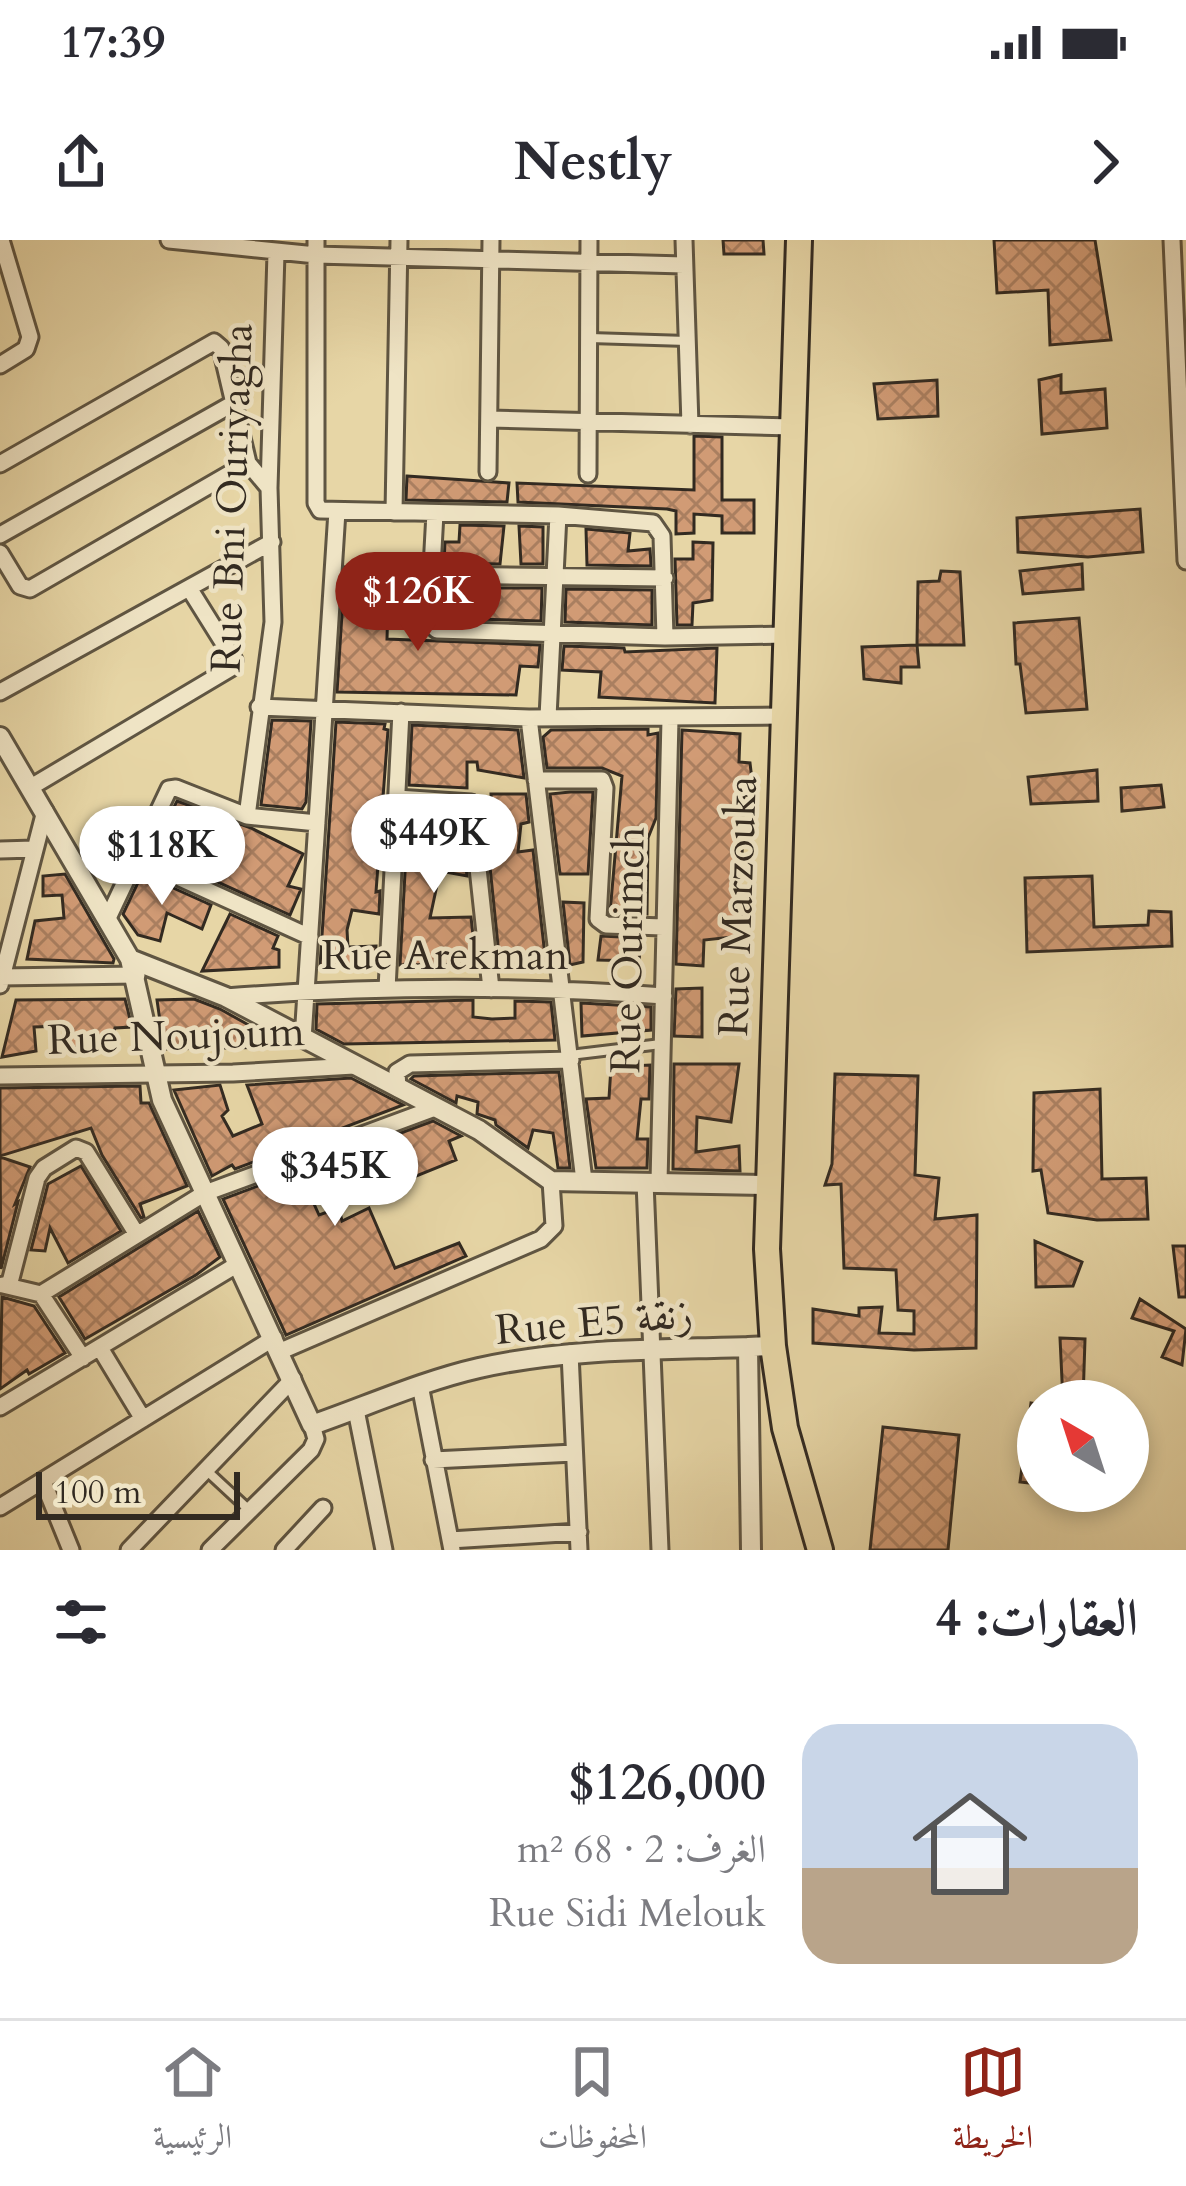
<!DOCTYPE html>
<html lang="ar">
<head>
<meta charset="utf-8">
<style>
	:root { --surface:#fff; --page:#f2f2f3; --text:#2b2b33; --muted:#7c7c81; --line:#e1e1e2; --accent:#8f2418 }
	body { margin:0; font-family:Cardo,Amiri,serif; background:var(--page); color:var(--text); direction:rtl; height:100vh; display:flex; flex-direction:column; font-size:45px; white-space:nowrap }
	* { box-sizing:border-box; margin:0 }
	p { font-size:39px; color:var(--muted) }
	.icon { flex:none; width:66px; height:66px; fill:none; stroke:currentColor; stroke-width:2; stroke-linecap:round; stroke-linejoin:round }
	.map { position:relative; height:1310px; overflow:hidden; direction:ltr }
	.panel { display:flex; flex-direction:column; background:var(--surface); flex:1 }
	.panel>* { flex:none }
	.needle { width:78px; rotate:321deg }
	.buttons { position:absolute; left:1017px; top:1140px; display:grid; gap:24px }
	.buttons a { display:grid; place-items:center; width:132px; height:132px; border-radius:50%; background:var(--surface); box-shadow:0 6px 18px #0003; font-size:60px }
	.scale { position:absolute; left:36px; bottom:30px; width:204px; box-sizing:border-box; padding-left:12px; border:6px solid #322a21; border-top:0; font-size:33px; line-height:42px; white-space:nowrap; color:#322a21; -webkit-text-stroke:9px #efe4c5; paint-order:stroke }
	.price { position:absolute; translate:-50% -102px; padding:0 27px; border-radius:42px; background:#fff; color:#222; font-size:39px; line-height:78px; filter:drop-shadow(0 3px 6px #0008) }
	.price::after { content:''; position:absolute; left:50%; top:72px; width:36px; height:27px; margin-left:-18px; background:inherit; clip-path:polygon(0 0,100% 0,50% 100%) }
	.price.on { background:var(--accent); color:#fff }
	ul { padding:0; list-style:none }
	li { display:flex; align-items:center; gap:36px; height:300px; padding:0 48px }
	li span { display:grid; place-items:center; flex:none; width:336px; height:240px; border-radius:36px; color:#555 }
	li>.icon { margin-inline-start:auto }
	span .icon { width:144px; height:144px; fill:#fffc; stroke-width:1 }
	li b { font-size:51px }
	h2 { display:flex; justify-content:space-between; align-items:center; height:144px; padding:0 48px; font-size:51px }
	.status { display:flex; justify-content:space-between; align-items:center; height:84px; padding:0 60px; background:var(--surface); direction:ltr }
	.status svg { height:33px; fill:currentColor }
	header { display:flex; justify-content:space-between; align-items:center; height:156px; padding:0 48px; background:var(--surface); font-size:54px; font-weight:600 }
	.menu { display:flex; justify-content:space-around; align-items:center; height:168px; border-top:3px solid var(--line); background:var(--surface); font-size:33px; color:var(--muted) }
	.menu a { display:grid; justify-items:center; gap:6px }
	.menu .on { color:var(--accent) }
	.map>svg:first-child { display:block }
</style>
</head>
<body>
<div class="status"><b>17:39</b><svg viewBox="0 0 49 12"><path d="M0 12V9h3v3zM5 12V6h3v6zM10 12V3h3v9zM15 12V0h3v12zM26 1h20v11H26zM47 4h2v5h-2z"/></svg></div>
<header><svg class="icon" aria-label="forward" viewBox="0 0 24 24"><path d="M9 5l7 7-7 7"/></svg>Nestly<svg class="icon" aria-label="share" viewBox="0 0 24 24"><path d="M12 15V3M7 8l5-5 5 5M5 13v7h14v-7"/></svg></header>
<div class="map">
<svg width="1186" height="1310" viewBox="0 0 1186 1310">
	<defs>
		<pattern id="building-cross-hatch" width="8" height="8" patternUnits="userSpaceOnUse" patternTransform="scale(3)"><rect width="8" height="8" fill="#d19b75"/><path d="M0 0l8 8M0 8l8-8" fill="none" stroke="#aa7f60"/></pattern>
	</defs>
	<rect width="100%" height="100%" fill="#e7d6a6"/>
	<filter id="stains"><feTurbulence type="fractalNoise" baseFrequency=".00167" numOctaves="4"/><feColorMatrix values="0 0 0 0 .2 0 0 0 0 .09 0 0 0 0 .02 0 0 0 .5 -.17"/></filter>
	<radialGradient id="worn" r=".72"><stop offset=".6" stop-color="#630" stop-opacity="0"/><stop offset="1" stop-color="#630" stop-opacity=".3"/></radialGradient>
	<path fill="url(#building-cross-hatch)" stroke="#322a21" stroke-width="3" d="M723,0H763L764,14H724Z
		M994,0H1095L1111,100L1050,105L1048,50L997,53Z
		M1061,135V153L1105,149L1107,188L1042,194L1039,140Z
		M937,140L938,176L878,179L874,144Z
		M694,196L722,197V260H754V293H722V276L694,274V293L676,294V271L667,269L518,262L517,243L694,250Z
		M407,236L509,243L507,262L406,260Z
		M1140,269L1143,312L1088,317L1018,312L1017,278Z
		M460,285L504,286L500,324L444,323L445,302H459Z
		M519,286L543,287V324H521Z
		M586,289L630,293L628,311L650,309L651,326L587,325Z
		M693,302L713,303L712,360L693,363L692,385H677L675,319H693Z
		M1082,324L1083,349L1023,354L1020,331Z
		M345,327L371,329L372,364L388,363L387,399L540,405L538,427L520,426L516,455L337,452Z
		M941,331L960,332L964,405H917L918,342L939,341Z
		M443,347H459V361L481,363L480,348H542L541,381L442,378Z
		M566,349L652,350V385L565,382Z
		M1079,378L1087,469L1026,473L1020,424H1016L1014,383Z
		M917,405L919,427H901V443L864,439L862,407Z
		M564,406L624,408L625,412L717,408L715,463L599,457L601,432L562,430Z
		M272,480L311,481L306,562L302,569L261,565Z
		M336,482L385,484L384,489L388,490L376,652L380,651L379,674L352,670L347,690L348,707L376,706L375,727L320,726Z
		M412,485L518,490L524,538L478,530L477,522H467V548L409,545Z
		M648,489V495L658,493L656,578L648,598L647,674L610,673L622,536L602,528H547L543,497L551,490Z
		M682,490L740,494L739,522L750,523L754,556L744,555L742,616L735,669L743,668L742,696L704,700L703,726L676,724Z
		M1097,530L1098,561L1031,564L1028,537Z
		M1161,545L1164,567L1122,571L1121,548Z
		M570,552H593L588,634H560L550,554Z
		M491,554H526L529,582L521,584L518,612L533,610L546,724L500,725L485,578H492Z
		M177,561L251,588L303,614L288,646L301,649L290,675L152,612Z
		M423,572L460,574L467,636L440,631L430,678L471,677L476,724L400,725L407,596L421,598Z
		M65,634L114,719L113,723L27,719L35,681L64,678L62,655L43,656V636Z
		M142,634L211,665L202,689L167,673L160,701L138,695L123,674Z
		M1092,636L1094,687L1148,685L1149,671L1171,672L1172,706L1027,712L1025,638Z
		M563,662L584,663L583,722L570,725Z
		M230,674L278,696L273,708L279,710V727L202,731Z
		M601,696L641,698L639,721L598,720Z
		M702,748V797L674,796L676,749Z
		M125,759L132,787L115,788L111,807L64,808V786L34,787L36,811L2,817L16,760Z
		M194,759L220,769L288,807L164,809L157,760Z
		M473,760V777L492,779L515,778V761L551,762L555,800L344,804L316,789L317,764Z
		M581,763L651,767V790L582,796Z
		M674,824H739L731,882L697,877L696,912L739,906L740,931L673,929Z
		M650,825L649,859H641L637,899H648L647,928H596L586,859L609,858L611,827Z
		M559,832L570,928H558L553,893L533,890L528,908L496,885L495,880L477,874L478,862L457,856L456,863L411,839L414,836Z
		M835,834L918,836L915,935L939,938L935,979L977,975L976,1108L914,1110L813,1103V1069L859,1076V1068L882,1067L879,1093L914,1094V1071L898,1070L896,1030L844,1028L841,944L825,945L832,924Z
		M351,838L403,865L235,929L232,925L212,936L174,850L220,845L228,870L222,876L233,896L262,884L247,845Z
		M140,846L141,863H149L187,946L140,964L144,977L141,978L102,915L91,888L0,916V848Z
		M1100,849L1102,939L1146,938L1148,979L1097,980L1048,973L1041,930L1033,931L1034,853Z
		M433,881L461,896L449,901L456,920L362,958L355,934L310,955L319,975L339,968L342,981L369,968L395,1028L459,1003L466,1016L286,1095L223,959Z
		M0,917L30,927L15,964L18,962L1,1029Z
		M81,926L121,991L68,1023L50,988L45,1011L31,1010L48,944Z
		M198,971L220,1017L196,1035L85,1099L59,1057Z
		M1035,1001L1082,1022L1073,1046L1036,1047Z
		M1173,1006H1186V1057H1179Z
		M2,1057L34,1066L65,1113L29,1134L27,1130L0,1149Z
		M1140,1059L1186,1089L1182,1125L1162,1117L1174,1091L1132,1078Z
		M1060,1098L1085,1099L1083,1161H1063Z
		M1031,1163L1038,1164V1244L1020,1242Z
		M883,1187L959,1195L948,1310H870Z"/>
	<g fill="none" stroke-linecap="round" stroke-linejoin="round">
		<g stroke="#5f5542" stroke-width="14">
			<path id="service" d="M590,98L687,101
				M570,815L661,804
				M206,1230L248,1269"/>
		</g>
		<g stroke="#5f5542" stroke-width="21">
			<path id="minor" d="M169,0L316,15L684,25
				M316,0V263L320,270L558,275L653,283L662,296L665,397
				M684,0L690,185
				M1172,0L1186,321
				M0,125L26,109L30,97L1,0
				M490,179L793,187
				M0,224L214,102L221,108L248,223L269,248
				M488,232L491,0
				M588,234L589,0
				M394,272L399,0
				M435,273L429,383L437,390L665,397L786,395
				M0,295L234,163
				M0,313L20,346L30,349L248,223
				M430,335L665,338
				M0,452L272,302
				M259,467L529,478L782,476
				M548,477L558,275
				M529,478L584,941
				M536,540H602L605,548L598,679L606,685L663,687
				M31,547L231,428L234,420L189,348
				M397,558L471,563L491,749
				M247,576L273,382L269,248L276,13
				M0,610L34,609
				M138,619L310,697
				M108,678L169,549L176,548L247,576L317,583
				M0,737L137,735
				M0,745L45,571
				M387,749L401,472
				M226,757C372,746 518,745 664,756
				M303,799L337,271
				M0,836L233,833L354,826
				M398,849L397,832L410,824L571,820
				M645,942L660,1310
				M659,942L670,479
				M3,1045L41,1054L83,1118
				M9,1046L37,938L44,928L76,908L86,912L136,993
				M41,1054L205,953L435,868
				M100,1108L143,1179
				M281,1111L541,999L554,986L551,941
				M570,1113L579,1310
				M420,1145L452,1310
				M0,1167L238,1024
				M356,1170L384,1310
				M433,1220L574,1213
				M43,1241L71,1310
				M0,1267L274,1098
				M450,1300L579,1292
				M129,1310L293,1139
				M210,1310L311,1210L316,1199L312,1185
				M284,1310L323,1268"/>
		</g>
		<g stroke="#5f5542" stroke-width="24">
			<path id="tertiary" d="M0,497L130,719L162,860L312,1185C367,1166 422,1141 479,1128C567,1108 658,1110 748,1107
				M130,719L226,757L479,890L551,941L770,945
				M751,1310L748,1107L773,1106"/>
		</g>
		<g stroke="#322a21" stroke-width="30">
			<path id="primary" d="M799,0L767,1009L773,1106L785,1188L820,1310"/>
		</g>
		<use href="#service" stroke="#efe4c5" stroke-width="8"/>
		<use href="#minor" stroke="#efe4c5" stroke-width="15"/>
		<use href="#tertiary" stroke="#efe4c5" stroke-width="18"/>
		<use href="#primary" stroke="#e7d6a6" stroke-width="24"/>
	</g>
	<g text-anchor="middle" dominant-baseline="central" stroke-width="9" stroke-linejoin="round" paint-order="stroke">
		<g font-size="42" fill="#322a21" stroke="#efe4c5">
			<text transform="translate(232 258) rotate(-88)">Rue Bni Ouriyagha</text>
			<text transform="translate(738 666) rotate(-88)">Rue Marzouka</text>
			<text transform="translate(628 710) rotate(-89)">Rue Ourimch</text>
			<text x="445" y="715">Rue Arekman</text>
			<text transform="translate(176 796) rotate(-2)">Rue Noujoum</text>
			<text transform="translate(594 1082) rotate(-5)">Rue E5 زنقة</text>
		</g>
	</g>
	<rect width="100%" height="100%" filter="url(#stains)"/>
	<rect width="100%" height="100%" fill="url(#worn)"/>
</svg>
<div class="buttons">
<a><svg class="needle" viewBox="-14 -14 28 28"><path d="M0-13l5 13h-10z" fill="#e53935"/><path d="M0 13l5-13h-10z" fill="#7c7c81"/></svg></a>
</div>
<div class="scale">100 m</div>
<b class="price on" style="left:418px;top:414px">$126K</b>
<b class="price" style="left:434px;top:656px">$449K</b>
<b class="price" style="left:162px;top:668px">$118K</b>
<b class="price" style="left:335px;top:989px">$345K</b>
</div>
<section class="panel">
<h2>العقارات: 4<svg class="icon" aria-label="filters" viewBox="0 0 24 24"><path d="M4 7h16M4 17h16"/><circle cx="9" cy="7" r="2"/><circle cx="15" cy="17" r="2"/></svg></h2>
<ul>
<li><span style="background:linear-gradient(#c9d6e8 60%,#b9a48a 0)"><svg class="icon" aria-label="home" viewBox="0 0 24 24"><path d="M3 11l9-7 9 7M6 9v11h12V9"/></svg></span><div><b>$126,000</b><p>الغرف: 2 · 68 m²</p><p>Rue Sidi Melouk</p></div></li>
</ul>
</section>
<nav class="menu">
<a class="on"><svg class="icon" aria-label="map" viewBox="0 0 24 24"><path d="M3 6l6-2 6 2 6-2v14l-6 2-6-2-6 2zM9 4v14M15 6v14"/></svg>الخريطة</a>
<a><svg class="icon" aria-label="saved" viewBox="0 0 24 24"><path d="M7 4h10v16l-5-4-5 4z"/></svg>المحفوظات</a>
<a><svg class="icon" aria-label="home" viewBox="0 0 24 24"><path d="M3 11l9-7 9 7M6 9v11h12V9"/></svg>الرئيسية</a>
</nav>
</body>
</html>
